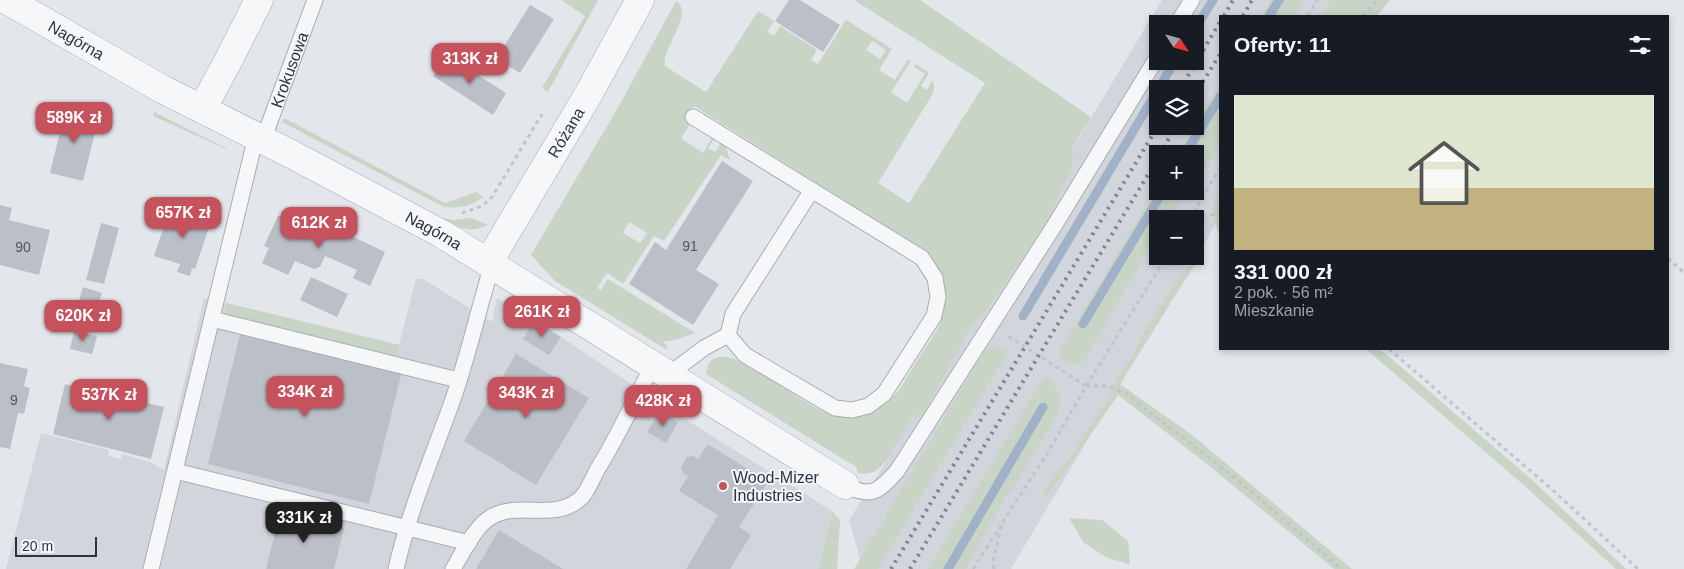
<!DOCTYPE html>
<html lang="pl">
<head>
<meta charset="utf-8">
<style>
	:root { --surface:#171b24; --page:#20242c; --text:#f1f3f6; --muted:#9ea1a6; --accent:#c6525d }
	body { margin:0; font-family:Helvetica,sans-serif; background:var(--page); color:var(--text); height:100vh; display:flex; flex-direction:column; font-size:19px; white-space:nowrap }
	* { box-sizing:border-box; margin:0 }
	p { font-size:16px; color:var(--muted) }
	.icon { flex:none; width:28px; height:28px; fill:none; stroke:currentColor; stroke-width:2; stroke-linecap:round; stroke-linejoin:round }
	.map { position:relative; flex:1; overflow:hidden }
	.side { position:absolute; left:1219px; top:15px; width:450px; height:335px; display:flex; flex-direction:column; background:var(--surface); border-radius:0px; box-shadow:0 2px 8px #0003 }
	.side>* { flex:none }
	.needle { width:32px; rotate:126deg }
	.tools { position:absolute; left:1149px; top:15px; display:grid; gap:10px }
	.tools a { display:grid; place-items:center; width:55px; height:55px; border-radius:0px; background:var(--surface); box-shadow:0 2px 8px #0003; font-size:25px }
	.scale { position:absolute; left:15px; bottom:12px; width:82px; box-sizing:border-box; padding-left:5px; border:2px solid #2c3342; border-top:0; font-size:14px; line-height:18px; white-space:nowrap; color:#2c3342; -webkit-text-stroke:4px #f3f5f8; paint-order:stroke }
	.price { position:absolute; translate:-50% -42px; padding:0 11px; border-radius:10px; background:var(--accent); color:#fff; font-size:16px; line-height:32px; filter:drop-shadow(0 1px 2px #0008) }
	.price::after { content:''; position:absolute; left:50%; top:30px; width:15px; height:11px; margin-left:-8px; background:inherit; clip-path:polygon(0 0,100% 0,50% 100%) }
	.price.on { background:#222; color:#fff }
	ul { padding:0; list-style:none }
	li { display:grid; align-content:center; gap:10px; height:265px; padding:0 15px }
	li span { display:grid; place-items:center; height:155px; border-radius:0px; color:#555 }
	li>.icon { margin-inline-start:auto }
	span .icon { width:90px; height:90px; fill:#fffc; stroke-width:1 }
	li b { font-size:21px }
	h2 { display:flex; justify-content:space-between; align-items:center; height:60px; padding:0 15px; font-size:21px }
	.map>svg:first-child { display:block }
</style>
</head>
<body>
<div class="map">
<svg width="1684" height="569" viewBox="0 0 1684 569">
	<rect width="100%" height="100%" fill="#e3e6ea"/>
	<path fill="#d2d5dc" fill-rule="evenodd" d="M1162,0H1350L1341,16H1220V217L1011,569H863L849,520L880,472L924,392L991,284ZM1158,24H1195V61H1158ZM1158,89H1195V126H1158ZM1158,154H1195V191H1158ZM1158,219H1195V256H1158Z
		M416,279H423L492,322L497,298L561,337L658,402L832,511L819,569H6L41,433L109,450L108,456L121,459L122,454L150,462L164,470L204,298L399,345Z"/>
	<path fill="#c8d4c5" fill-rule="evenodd" d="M561,0H598L548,92L542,88L543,86L585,16Z
		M854,0H920L1091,117L1072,148L1073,156L1072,168L1048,220L987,309L970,329L923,414L921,416L914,415L912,417C906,427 900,438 894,448C885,462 878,477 858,473L856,467L706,374C710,336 758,371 773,381C785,389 797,396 809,404C819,410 831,415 842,417C863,419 886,407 899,390C905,381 911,370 917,361C924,349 934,337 939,325C952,291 941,266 914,244L694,106L685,120L690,124L681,138L703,153L712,138L714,139L708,148L715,152L721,143L726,147L730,160L721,155L664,241L654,236L623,284L607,273L597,288L601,290L608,279L695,333L678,339L662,342L667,345V350L555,281L531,255L620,104L676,1C695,13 661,49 665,66L706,92L758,11L774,21L767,32L774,36L780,26L817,50L811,60L818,64L846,20L892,49L879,70L895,80L908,59L911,61L891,92L907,103L925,74L914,67L916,64L929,73L921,86L927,90L933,80L934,89L932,95L878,183L909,203L985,83ZM872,41L886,50L880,59L866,50ZM629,222L647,233L640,243L623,233Z
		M1271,0H1304L1295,16H1261Z
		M1331,0H1390L1377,16H1321Z
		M1220,84V144L1210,161L1195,181V154H1178Z
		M154,112L226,148V149L153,116Z
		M283,119H286L445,203L476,192L483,197C472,206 456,210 442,206L282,122Z
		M1157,187L1158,191H1187L1166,219H1158L1157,234L1085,360C1073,368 1063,365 1059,351Z
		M1220,188V232L1217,230L1213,209Z
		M442,218L454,220L471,218L488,225C468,234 459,228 442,218Z
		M1195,264L1120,384L1192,435L1352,569H1334L1207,464L1118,395L1071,463L1044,499V492L1049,484L1074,452L1083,436L1106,403L1111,395L1115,381L1133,355L1145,330L1174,285L1183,271Z
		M227,303L399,345L396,359L224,317Z
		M995,347L1008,352L878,569H854L979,359L988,348Z
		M1366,349H1379L1393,360L1532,480L1626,569H1616L1526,487Z
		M1045,375C1058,384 1063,399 1058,413L1015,485L1004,500L966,569H928Z
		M832,511L840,520L837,569H819Z
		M1069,518L1102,520L1128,541L1130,565L1106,557L1084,543Z"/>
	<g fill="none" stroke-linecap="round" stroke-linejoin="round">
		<path stroke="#a1b2c8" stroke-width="9" d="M1269,16L1279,0
			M1195,29L1213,0
			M1185,154L1220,97
			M1023,316L1175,61
			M1083,324L1163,191
			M948,569L1043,407"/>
	</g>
	<path fill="#bbbfc7" d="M789,0H800L840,25L823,52L775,21Z
		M530,5L554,19L520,73L496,59Z
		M446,55L506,93L493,115L433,76Z
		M66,108L99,116L83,181L50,173Z
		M722,161L753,181L696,270L719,284L693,325L629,284L655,242L666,250Z
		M0,205L12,208L9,220L50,230L39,275L0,265Z
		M171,206L212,219L195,269L192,268L190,276L177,272L180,264L154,256Z
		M283,215L327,234L330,227L335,226L340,228L341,231L385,252L370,286L353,278L357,270L325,256L320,267L314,269L295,261L288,275L262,263L269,248L264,246L278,216Z
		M101,223L119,228L104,284L86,280Z
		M311,277L348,294L337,317L300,300Z
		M83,287L102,293L93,319L75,314Z
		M534,320L561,337L549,355L523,339Z
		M74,331L97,336L92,354L70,349Z
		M241,331L402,371L369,504L208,464Z
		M516,354L589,398L536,485L464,441Z
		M0,363L28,369L24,386L30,388L24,414L18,413L10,449L0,447Z
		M65,384L164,407L151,459L53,434Z
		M660,411L678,422L666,443L647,432Z
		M708,444L768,482L739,527L751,535L730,569H686L718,515L679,491L688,476L683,473L681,467L687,457L693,456L698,459Z
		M280,512L344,528L334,569H266Z
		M499,530L563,569H476Z"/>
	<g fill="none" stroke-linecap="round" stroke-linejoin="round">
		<g stroke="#a8adb4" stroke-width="17">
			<g id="lane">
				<path d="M1177,24L1192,0"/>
				<path id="s1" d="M263,140L315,0"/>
				<path d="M212,319L458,380"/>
				<path d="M728,335L733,314L812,190"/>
				<path d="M668,375L704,348L728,335L745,355L835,408L852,410L868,406L884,394L934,316L938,297L935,278L922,258L693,117"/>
				<path d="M175,471L469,543"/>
				<path d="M845,485C871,499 879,491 897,471L1056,223L1158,56"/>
				<path d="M151,569L256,136"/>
				<path d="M396,569C409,511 432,458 452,402C468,357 478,311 492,265"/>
				<path d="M453,569C462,554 475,526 491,517C519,500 556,523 582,497C588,490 593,478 597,470C618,437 634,400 653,365"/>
			</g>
		</g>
		<g stroke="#a8adb4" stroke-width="29">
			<g id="street">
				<path id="s2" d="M7,0L162,89L293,155L442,234L845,485"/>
				<path d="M202,109L227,63L259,0"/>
				<path id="s3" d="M488,263L588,95L640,0"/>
			</g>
		</g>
		<path stroke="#c1c4c9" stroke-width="3" stroke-dasharray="4 4" stroke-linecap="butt" d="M1308,16L1317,0
			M1363,16L1377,0
			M462,213L482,206L492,197L542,114
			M1190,219L1220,167
			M1195,220L1208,215H1220
			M1668,258L1684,273
			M1389,349L1556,493L1638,569
			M1086,386H1108L1125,393L1229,473L1342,569
			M1086,386L1167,256
			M973,569L1001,526
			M994,569L993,562L1002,523L1047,454L1086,386L1008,336"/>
		<use href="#lane" stroke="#f6f7f9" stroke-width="15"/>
		<use href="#street" stroke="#f6f7f9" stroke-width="28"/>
		<path stroke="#7e8593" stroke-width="4" stroke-dasharray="2.5 5" stroke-linecap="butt" d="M1224,16L1233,0
			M1243,16L1252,0
			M1180,89L1220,22
			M1195,95L1220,54
			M1160,154L1176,126
			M891,569L1158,126
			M910,569L1158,158"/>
	</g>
	<circle fill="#c6525d" stroke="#f3f5f8" stroke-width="2" cx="723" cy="486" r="5"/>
	<g text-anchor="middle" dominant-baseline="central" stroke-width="4" stroke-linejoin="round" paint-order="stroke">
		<g font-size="14" fill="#505663">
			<text x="690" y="246">91</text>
			<text x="23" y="247">90</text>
			<text x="14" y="400">9</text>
		</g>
		<g font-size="16" fill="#2c3342" stroke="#f3f5f8">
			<text stroke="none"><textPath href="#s2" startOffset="80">Nagórna</textPath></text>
			<text stroke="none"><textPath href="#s1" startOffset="75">Krokusowa</textPath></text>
			<text stroke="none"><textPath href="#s3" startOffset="152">Różana</textPath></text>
			<text stroke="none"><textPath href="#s2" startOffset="485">Nagórna</textPath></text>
		</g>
		<g font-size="16" fill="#2c3342" stroke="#f3f5f8" text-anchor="start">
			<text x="733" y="477">Wood-Mizer<tspan x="733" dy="18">Industries</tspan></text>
		</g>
	</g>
</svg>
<div class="tools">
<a><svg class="needle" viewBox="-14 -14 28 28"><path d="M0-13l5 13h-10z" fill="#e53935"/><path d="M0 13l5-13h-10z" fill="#9ea1a6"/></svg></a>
<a><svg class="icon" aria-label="layers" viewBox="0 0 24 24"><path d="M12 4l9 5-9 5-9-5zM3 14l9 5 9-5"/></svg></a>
<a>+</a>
<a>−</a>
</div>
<div class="scale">20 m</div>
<b class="price" style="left:470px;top:85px">313K zł</b>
<b class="price" style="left:74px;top:144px">589K zł</b>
<b class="price" style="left:183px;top:239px">657K zł</b>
<b class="price" style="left:319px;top:249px">612K zł</b>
<b class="price" style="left:542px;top:338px">261K zł</b>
<b class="price" style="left:83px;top:342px">620K zł</b>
<b class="price" style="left:305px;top:418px">334K zł</b>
<b class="price" style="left:526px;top:419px">343K zł</b>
<b class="price" style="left:109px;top:421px">537K zł</b>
<b class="price" style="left:663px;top:427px">428K zł</b>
<b class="price on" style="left:304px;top:544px">331K zł</b>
<section class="side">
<h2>Oferty: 11<svg class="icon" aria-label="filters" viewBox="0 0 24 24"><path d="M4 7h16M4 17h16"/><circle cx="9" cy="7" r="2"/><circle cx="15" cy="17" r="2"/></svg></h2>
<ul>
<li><span style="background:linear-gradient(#dfe7d0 60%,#c2b280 0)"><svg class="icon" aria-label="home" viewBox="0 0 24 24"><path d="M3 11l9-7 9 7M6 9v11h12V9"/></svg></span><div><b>331 000 zł</b><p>2 pok. · 56 m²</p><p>Mieszkanie</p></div></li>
</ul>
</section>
</div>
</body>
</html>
